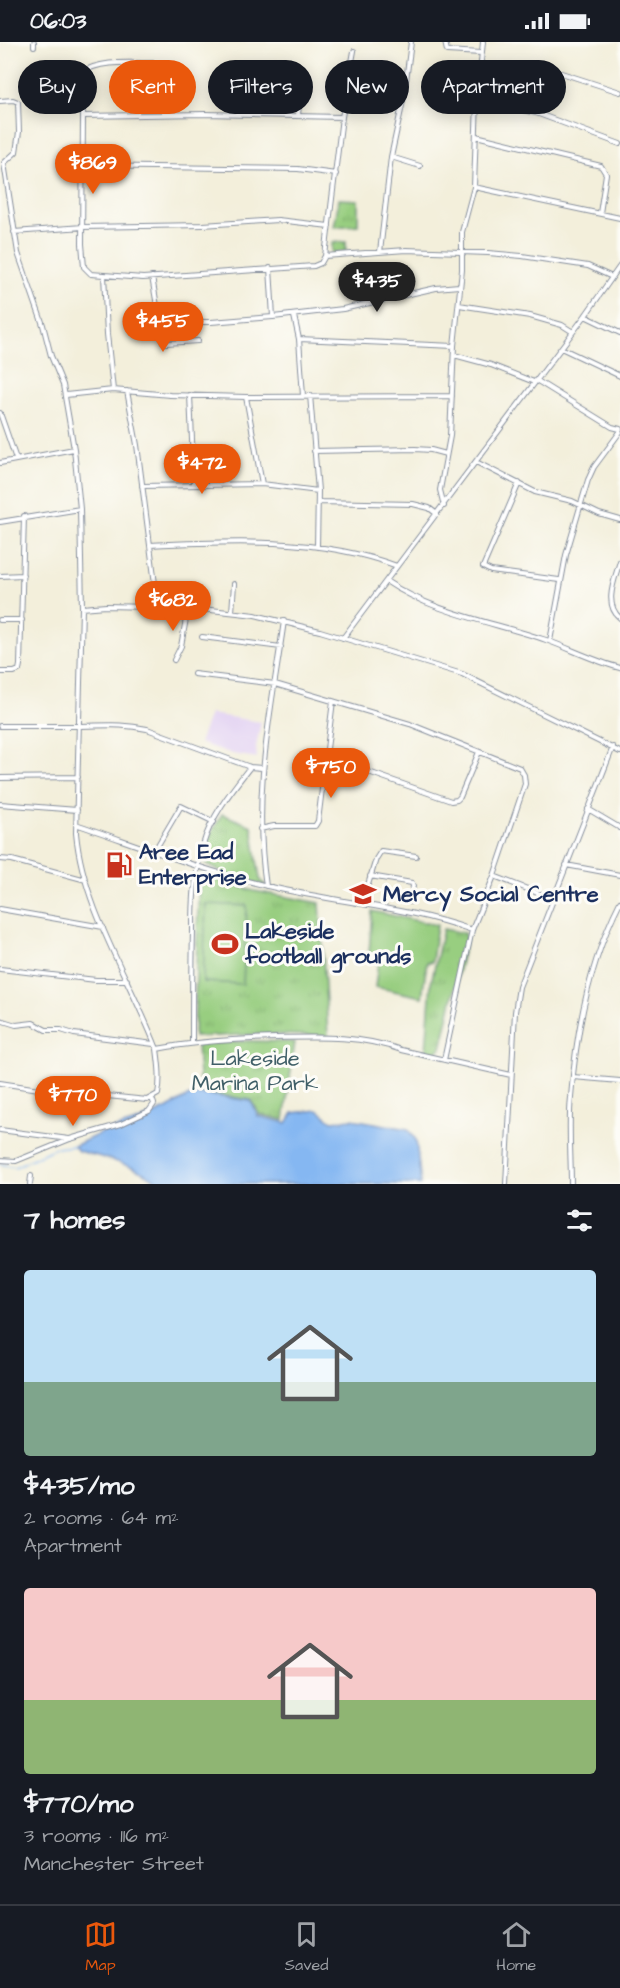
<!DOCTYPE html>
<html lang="en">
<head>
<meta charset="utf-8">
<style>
	:root { --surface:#171b24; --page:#20242c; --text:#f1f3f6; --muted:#9ea1a6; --line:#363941; --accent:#ea580c }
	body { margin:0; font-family:"Architects Daughter",sans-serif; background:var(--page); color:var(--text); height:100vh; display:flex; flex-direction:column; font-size:22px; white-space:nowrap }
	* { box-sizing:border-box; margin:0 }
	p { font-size:20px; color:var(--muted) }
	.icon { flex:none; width:33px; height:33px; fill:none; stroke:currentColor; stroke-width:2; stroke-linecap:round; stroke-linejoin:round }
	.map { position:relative; height:1142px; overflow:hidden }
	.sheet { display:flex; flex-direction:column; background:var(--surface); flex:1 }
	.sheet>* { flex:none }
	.guide { position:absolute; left:18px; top:18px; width:585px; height:54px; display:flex; gap:12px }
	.price { position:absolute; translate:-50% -51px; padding:0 14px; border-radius:21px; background:var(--accent); color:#fff; font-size:20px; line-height:39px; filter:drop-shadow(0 2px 3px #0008) }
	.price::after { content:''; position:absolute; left:50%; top:36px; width:18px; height:14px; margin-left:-9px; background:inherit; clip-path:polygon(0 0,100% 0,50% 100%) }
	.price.on { background:#222; color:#fff }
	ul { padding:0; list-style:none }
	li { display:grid; align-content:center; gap:12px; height:318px; padding:0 24px }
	li span { display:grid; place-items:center; height:186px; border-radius:6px; color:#555 }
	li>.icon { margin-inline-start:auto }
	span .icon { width:108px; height:108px; fill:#fffc; stroke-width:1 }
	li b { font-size:26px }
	h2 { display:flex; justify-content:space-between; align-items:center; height:72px; padding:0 24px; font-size:26px }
	.tag { padding:0 21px; border-radius:27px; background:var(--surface); box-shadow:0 3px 15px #0003; font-size:21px; line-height:54px }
	.tag.on { background:var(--accent); color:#fff }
	.status { display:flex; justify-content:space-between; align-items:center; height:42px; padding:0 30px; background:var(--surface); direction:ltr }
	.status svg { height:16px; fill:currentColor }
	.tab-bar { display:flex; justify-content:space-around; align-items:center; height:84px; border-top:2px solid var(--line); background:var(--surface); font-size:16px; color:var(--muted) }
	.tab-bar a { display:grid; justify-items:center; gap:3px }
	.tab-bar .on { color:var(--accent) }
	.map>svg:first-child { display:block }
</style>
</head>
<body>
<div class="status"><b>06:03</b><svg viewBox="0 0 49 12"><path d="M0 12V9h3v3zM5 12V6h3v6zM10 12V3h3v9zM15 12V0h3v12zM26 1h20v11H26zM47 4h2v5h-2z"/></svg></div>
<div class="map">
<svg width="620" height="1142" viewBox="0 0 620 1142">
	<defs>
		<pattern id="grass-tufts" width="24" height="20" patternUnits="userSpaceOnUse" patternTransform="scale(1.5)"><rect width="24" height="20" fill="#98ce80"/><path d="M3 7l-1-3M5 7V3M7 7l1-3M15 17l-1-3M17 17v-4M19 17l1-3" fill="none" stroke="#82b171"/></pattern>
	</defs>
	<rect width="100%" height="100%" fill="#fdfcf7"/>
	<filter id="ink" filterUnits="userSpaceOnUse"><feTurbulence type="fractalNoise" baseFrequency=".0167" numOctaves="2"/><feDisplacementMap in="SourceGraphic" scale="12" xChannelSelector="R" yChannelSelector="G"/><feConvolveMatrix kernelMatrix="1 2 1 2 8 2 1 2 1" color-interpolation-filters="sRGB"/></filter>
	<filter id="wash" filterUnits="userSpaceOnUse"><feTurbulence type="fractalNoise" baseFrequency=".008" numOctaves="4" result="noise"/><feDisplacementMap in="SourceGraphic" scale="24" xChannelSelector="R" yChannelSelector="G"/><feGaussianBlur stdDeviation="1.35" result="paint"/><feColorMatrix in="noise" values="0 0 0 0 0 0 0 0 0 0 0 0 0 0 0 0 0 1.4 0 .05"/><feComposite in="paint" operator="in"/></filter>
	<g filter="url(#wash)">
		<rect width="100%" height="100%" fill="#f3efdb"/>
		<path fill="#e3d3f3" d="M210,672L261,680L256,705L257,716L233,712L199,701Z"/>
		<path fill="url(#grass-tufts)" stroke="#5a7e6f" stroke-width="1.5" d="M339,157L358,158V183L334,185Z
			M332,200H346V209L332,211Z
			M222,772L252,784L260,837L266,844L230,835L203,820L207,799Z
			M199,832L254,849L320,861L328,994L264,992L194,995Z
			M443,887L464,891L466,897L444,993L441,1006L435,1011L426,1009L431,941Z
			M250,999L295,1000L284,1078L259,1072L252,1058L200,1050L197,1002Z"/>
		<path fill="#98ce80" stroke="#5a7e6f" stroke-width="1.5" d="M206,862L247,864L243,942L203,940Z
			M372,869L437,883L432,920H427L422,955L375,945L379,913L369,912Z"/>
		<path fill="#85b7f2" stroke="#5073a8" stroke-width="1.5" d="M202,1052L251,1059L258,1074L287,1081L293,1071L318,1068L332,1079L352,1077L408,1087L416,1098L421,1142H162C137,1124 107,1116 78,1109L74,1104L103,1090L137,1080L166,1067L187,1055Z"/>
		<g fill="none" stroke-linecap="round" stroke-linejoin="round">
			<path stroke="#85b7f2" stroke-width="1.5" d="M0,1122L15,1125L55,1106L74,1104"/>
		</g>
	</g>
	<g filter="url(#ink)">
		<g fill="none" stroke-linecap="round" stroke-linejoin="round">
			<g stroke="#878f9c" stroke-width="6">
				<path id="minor" d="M34,0V4
					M445,0L447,9L481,11
					M162,21C137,22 102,16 81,31L83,74L82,202L84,225L91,232L143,236L314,224L321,221L325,214L406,208L488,211L522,214L588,224L612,235
					M546,26L620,50
					M477,58L536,71L620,102
					M0,59L13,58L18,60L19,90L16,110L4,121L18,211L43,283L51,314L63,343L74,407L80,467L82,566L76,791C83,866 130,937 157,1007C159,1022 161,1037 158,1052L147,1058L39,1047L0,1041
					M298,73L301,46L298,26
					M83,74L205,72L342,75
					M476,94L601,124L606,132L600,171
					M391,115L420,124
					M82,124L298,127L336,132
					M474,145L620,176
					M14,190L83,185L203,183L278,178L329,184
					M380,210L391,115L404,54L411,0
					M325,214L342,75L354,9
					M270,226L273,275L343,267L436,246L459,244
					M104,233L107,292L113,348
					M152,235L163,299L166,301L198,299
					M459,263L530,274L562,283L573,290
					M294,274L299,297L303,354
					M585,274L620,291
					M161,280H211L273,275
					M299,297L454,304
					M561,306L620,334
					M454,313L491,323L534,340
					M536,338L612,385L620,387
					M127,349L137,403L158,565
					M66,353L113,348L170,353L246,355L452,354
					M190,353L194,442
					M310,353L318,449L317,505
					M246,355L262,442
					M0,371L16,417
					M314,409L415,407L431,408L446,412
					M476,420L535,450L572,459L599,472L620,478
					M0,421L74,407
					M519,441L483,525L491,529L559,538
					M142,444L262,442L318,449
					M318,460L413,462L429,466L437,472
					M444,464L440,448L450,394L454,304L462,228V190L474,145L477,58L483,0
					M0,480L80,467
					M150,503C232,499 319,495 397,524
					M620,519C615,537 603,562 620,576
					M0,534L23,533
					M386,539C433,571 493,580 546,598C571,607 594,619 620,626
					M82,566L106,564L193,566L255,573L320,589L462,632L620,710
					M232,570L234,542
					M0,578H22
					M202,595L281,605
					M343,596L585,274L620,224
					M550,599L566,513L588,438L594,425L620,390
					M174,618L181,604L188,566
					M0,630H14L19,628L20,623L24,474
					M194,632L275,642L410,682L520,726L524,733L525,742L494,834L472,888L444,1018
					M0,684C25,684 51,684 76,684C103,684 120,681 147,687L250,725L262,726
					M326,715L451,759L457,758L460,755L479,710
					M0,736L78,735
					M0,762L77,768
					M588,767L620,786
					M76,782C143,805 211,832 280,847C344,861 410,866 472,888
					M260,787L274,784H315L318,779L333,659
					M155,808L181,764L214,780
					M0,817L12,818L86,838
					M566,823L620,833
					M370,834L412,841L413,844L410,860
					M494,834L553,857
					M266,844C252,751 271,670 284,579
					M362,862L376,817L381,809L416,814
					M0,867L103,885
					M0,927L96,938H127
					M0,978L16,983L33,981L46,988H61L74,992L154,1002
					M192,1000C192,963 192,926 193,889C193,860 194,831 203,803C211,774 232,748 250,725
					M157,1007C197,999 235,997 277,996C318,995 361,993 401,1008L511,1033
					M573,1035L620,1039
					M0,1088L69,1097
					M0,1118L16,1119L70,1097L121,1082L149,1069L154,1062L152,1056
					M30,1142L31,1134
					M506,1142L515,970L519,945L613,705
					M571,1142C571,1113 568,1083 571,1055C576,989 590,919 620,860"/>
			</g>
			<use href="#minor" stroke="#fff" stroke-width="4"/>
		</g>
	</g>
	<defs>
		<g id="fuel-bare" transform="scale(2.07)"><path d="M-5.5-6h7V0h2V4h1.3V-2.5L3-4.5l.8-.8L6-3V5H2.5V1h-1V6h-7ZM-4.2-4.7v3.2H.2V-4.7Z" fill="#c8321e" stroke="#fdfcf7" stroke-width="2.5" paint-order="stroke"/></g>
		<g id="school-bare" transform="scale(2.07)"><path d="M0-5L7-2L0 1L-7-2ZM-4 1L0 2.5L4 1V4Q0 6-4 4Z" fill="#c8321e" stroke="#fdfcf7" stroke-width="2.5" paint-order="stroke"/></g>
		<g id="stadium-bare" transform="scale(2.07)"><path d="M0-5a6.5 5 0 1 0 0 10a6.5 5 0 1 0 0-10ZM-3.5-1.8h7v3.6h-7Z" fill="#c8321e" stroke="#fdfcf7" stroke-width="2.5" paint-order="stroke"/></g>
	</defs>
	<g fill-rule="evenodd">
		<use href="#fuel-bare" x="119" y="823"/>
		<use href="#school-bare" x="363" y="852"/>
		<use href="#stadium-bare" x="225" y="902"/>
	</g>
	<g text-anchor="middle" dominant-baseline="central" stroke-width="6" stroke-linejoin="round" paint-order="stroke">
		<g font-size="22" font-weight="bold" fill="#1b2f5e" stroke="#fdfcf7" text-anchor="start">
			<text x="139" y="810">Aree Ead<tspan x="139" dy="25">Enterprise</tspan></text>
			<text x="383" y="852">Mercy Social Centre</text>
			<text x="245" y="889">Lakeside<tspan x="245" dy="25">football grounds</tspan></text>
		</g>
		<g font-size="22" fill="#405f68" stroke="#fdfcf7">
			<text x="255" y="1016">Lakeside<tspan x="255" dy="25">Marina Park</tspan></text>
		</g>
	</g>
</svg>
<b class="price" style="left:93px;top:153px">$869</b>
<b class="price on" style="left:377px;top:271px">$435</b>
<b class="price" style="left:163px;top:311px">$455</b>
<b class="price" style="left:202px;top:453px">$472</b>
<b class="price" style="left:173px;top:590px">$682</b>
<b class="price" style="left:331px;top:757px">$750</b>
<b class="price" style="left:73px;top:1085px">$770</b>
<div class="guide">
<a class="tag">Buy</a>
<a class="tag on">Rent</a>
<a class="tag">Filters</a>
<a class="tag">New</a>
<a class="tag">Apartment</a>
</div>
</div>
<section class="sheet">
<h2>7 homes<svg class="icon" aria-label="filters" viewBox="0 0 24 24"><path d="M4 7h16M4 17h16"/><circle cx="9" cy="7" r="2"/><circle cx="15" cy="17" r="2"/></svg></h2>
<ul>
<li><span style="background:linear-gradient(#bfe0f5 60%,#7fa58c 0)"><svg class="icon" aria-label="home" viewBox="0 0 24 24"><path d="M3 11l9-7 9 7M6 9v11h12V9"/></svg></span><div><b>$435/mo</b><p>2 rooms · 64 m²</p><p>Apartment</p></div></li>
<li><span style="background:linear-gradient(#f6c9c9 60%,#8fb573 0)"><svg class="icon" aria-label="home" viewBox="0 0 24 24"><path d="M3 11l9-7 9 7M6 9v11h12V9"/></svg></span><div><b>$770/mo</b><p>3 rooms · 116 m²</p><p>Manchester Street</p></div></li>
</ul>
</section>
<nav class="tab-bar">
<a class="on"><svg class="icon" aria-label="map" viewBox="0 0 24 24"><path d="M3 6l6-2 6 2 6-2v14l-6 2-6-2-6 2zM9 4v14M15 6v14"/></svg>Map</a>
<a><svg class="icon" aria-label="saved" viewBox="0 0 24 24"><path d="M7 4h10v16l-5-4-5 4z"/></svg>Saved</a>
<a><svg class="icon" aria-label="home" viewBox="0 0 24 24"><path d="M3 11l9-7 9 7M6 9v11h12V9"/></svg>Home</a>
</nav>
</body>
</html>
